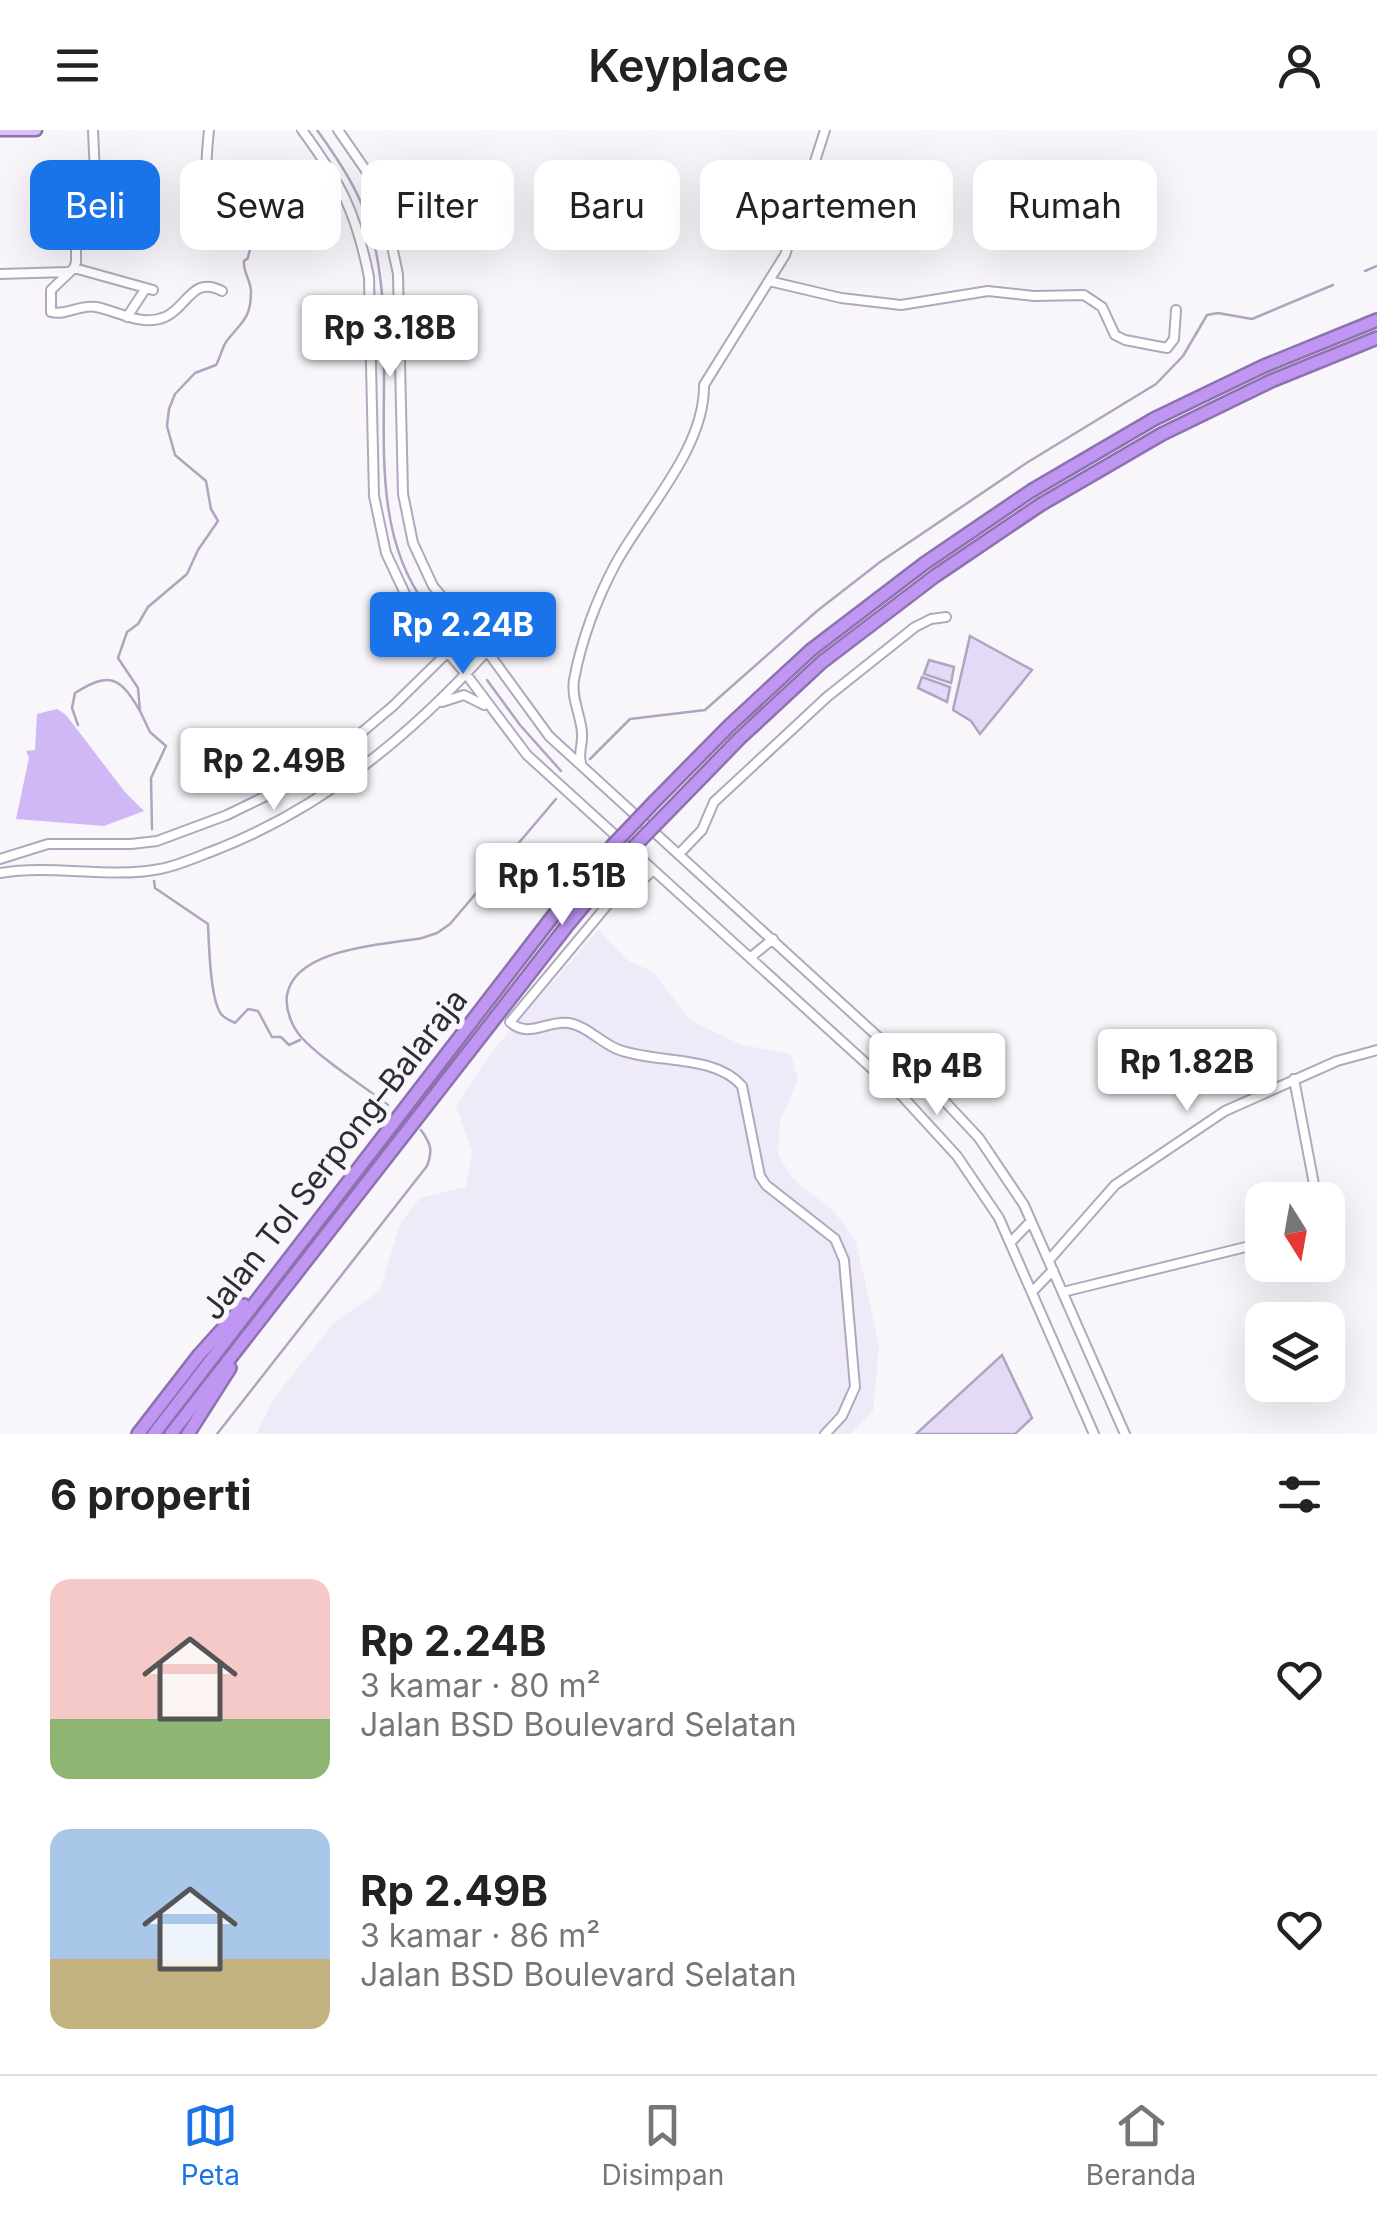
<!DOCTYPE html>
<html lang="id">
<head>
<meta charset="utf-8">
<style>
	:root { --surface:#fff; --page:#f2f2f2; --text:#222; --muted:#767676; --line:#e0e0e0; --accent:#1a73e8 }
	body { margin:0; font-family:Inter,sans-serif; background:var(--page); color:var(--text); height:100vh; display:flex; flex-direction:column; font-size:38px; white-space:nowrap }
	* { box-sizing:border-box; margin:0 }
	p { font-size:32px; color:var(--muted) }
	.icon { flex:none; width:55px; height:55px; fill:none; stroke:currentColor; stroke-width:2; stroke-linecap:round; stroke-linejoin:round }
	.map { position:relative; height:1304px; overflow:hidden }
	.side { display:flex; flex-direction:column; background:var(--surface); flex:1 }
	.side>* { flex:none }
	.top-card { position:absolute; left:30px; top:30px; width:1318px; height:90px; display:flex; gap:20px }
	.needle { width:65px; rotate:169deg }
	.tools { position:absolute; left:1245px; top:1052px; display:grid; gap:20px }
	.tools a { display:grid; place-items:center; width:100px; height:100px; border-radius:20px; background:var(--surface); box-shadow:0 10px 40px #0002; font-size:50px }
	.price { position:absolute; translate:-50% -85px; padding:0 22px; border-radius:10px; background:#fff; color:#222; font-size:32px; line-height:65px; filter:drop-shadow(0 2px 5px #0008) }
	.price::after { content:''; position:absolute; left:50%; top:60px; width:30px; height:22px; margin-left:-15px; background:inherit; clip-path:polygon(0 0,100% 0,50% 100%) }
	.price.active { background:var(--accent); color:#fff }
	ul { padding:0; list-style:none }
	li { display:flex; align-items:center; gap:30px; height:250px; padding:0 50px }
	li span { display:grid; place-items:center; flex:none; width:280px; height:200px; border-radius:20px; color:#555 }
	li>.icon { margin-inline-start:auto }
	span .icon { width:120px; height:120px; fill:#fffc; stroke-width:1 }
	li b { font-size:42px }
	h2 { display:flex; justify-content:space-between; align-items:center; height:120px; padding:0 50px; font-size:42px }
	.chip { padding:0 35px; border-radius:20px; background:var(--surface); box-shadow:0 10px 40px #0002; font-size:35px; line-height:90px }
	.chip.active { background:var(--accent); color:#fff }
	header { display:flex; justify-content:space-between; align-items:center; height:130px; padding:0 50px; background:var(--surface); font-size:45px; font-weight:600 }
	.tabs { display:flex; justify-content:space-around; align-items:center; height:140px; border-top:2px solid var(--line); background:var(--surface); font-size:28px; color:var(--muted) }
	.tabs a { display:grid; justify-items:center; gap:5px }
	.tabs .active { color:var(--accent) }
	.map>svg:first-child { display:block }
</style>
</head>
<body>
<header><svg class="icon" aria-label="menu" viewBox="0 0 24 24"><path d="M4 6h16M4 12h16M4 18h16"/></svg>Keyplace<svg class="icon" aria-label="person" viewBox="0 0 24 24"><circle cx="12" cy="8" r="4"/><path d="M4 21q1-7 8-7t8 7"/></svg></header>
<div class="map">
<svg width="1377" height="1304" viewBox="0 0 1377 1304">
	<rect width="100%" height="100%" fill="#f8f6fb"/>
	<path fill="#efeaf7" d="M598,800L627,830L653,842L691,891L740,914L791,925L798,950L780,991L778,1025L793,1049L834,1081L856,1111L879,1216L873,1281L850,1304H256L274,1268L333,1194L380,1160L400,1094L420,1068L466,1057L472,1021L456,976L494,919Z"/>
	<path fill="#d0b7f5" d="M57,579L66,585L125,662L144,681L104,696L16,689L29,628L26,621L35,620L37,584Z"/>
	<path fill="#e5d9f8" stroke="#aea5be" stroke-width="2.5" d="M970,506L1032,540L980,604L971,591L953,580Z
		M929,530L954,537L951,553L924,544Z
		M922,547L950,557L947,572L918,558Z
		M1002,1225L1032,1288L1015,1304H916Z"/>
	<g fill="none" stroke-linecap="round" stroke-linejoin="round">
		<path stroke="#aea5be" stroke-width="2.5" d="M317,0C367,69 377,101 384,185
			M1365,141L1377,136
			M384,231C385,313 374,406 426,475
			M487,550L520,595L561,641
			M78,595L72,578L75,563C110,541 120,547 140,581
			M590,629L630,589L705,580L817,481L880,432L1028,332L1156,254L1183,226L1207,185L1218,183L1252,189L1333,155
			M152,699L151,648L166,616L150,602L140,581L138,558L118,528L127,502L138,494L148,477L187,444L198,420L218,391L211,379L206,351L175,325L167,296L169,279L175,264L195,243L216,235C220,228 222,218 226,212C240,193 251,190 251,162C251,150 243,143 244,131L248,128C251,108 258,116 272,108L276,96
			M154,751L155,758L208,794C209,814 210,869 221,884C224,888 229,890 235,893L248,879L258,881L272,907H281L289,915L300,910
			M388,975C360,953 326,933 302,908C292,897 285,880 287,865C295,818 383,815 422,808L437,803L450,794L556,669
			M217,1304L427,1036C433,1020 431,1014 421,1000"/>
		<g stroke="#b1a8bf" stroke-width="12">
			<path id="minor" d="M93,0L96,68L82,73L76,79V132L74,138L51,160V182C66,186 80,174 96,177C118,181 142,197 165,187C187,178 192,145 222,161
				M209,0C207,20 202,57 217,73C229,86 237,87 241,105
				M302,0C341,53 356,82 369,147L374,366L386,423L415,485L466,544L527,625L902,966L957,1026L999,1088L1094,1304
				M338,0L367,42L390,107L398,144L403,364L413,413L433,456L487,521L549,606L921,946L979,1008L1024,1075L1125,1304
				M96,68L125,64L129,73
				M74,138L153,160
				M0,144L68,142
				M769,151L841,168L901,175L988,161L1034,166L1084,165L1102,177L1115,205L1125,210L1167,218L1174,209L1176,180
				M127,187L146,158
				M371,211H399
				M442,572L464,565L484,575
				M581,633C578,622 583,615 582,603C581,586 571,568 574,550C581,511 597,468 616,433C645,380 705,318 704,255L785,125L825,0
				M679,724L702,700L714,672L827,567L915,497L931,489L946,487
				M0,729L48,714H131L157,711L227,685L270,664L349,613L393,576L447,523L463,492
				M653,740L629,763L609,773L510,892C528,909 547,890 569,893C587,896 600,912 617,919C655,934 715,924 742,956L760,1046L766,1055L835,1109L844,1130L855,1257L842,1286L825,1304
				M0,743C53,734 107,749 160,739C180,735 199,726 218,719C324,677 411,605 487,521
				M751,827L773,809
				M1294,949L1317,1070
				M1010,1113L1031,1091
				M1049,1130L1115,1055L1225,981L1337,931L1377,920
				M1032,1162L1053,1140
				M1063,1162L1262,1113"/>
		</g>
		<g stroke="#8d72b0" stroke-width="15">
			<path id="major" d="M0,0H36"/>
		</g>
		<g stroke="#8d72b0" stroke-width="16">
			<path id="highway" d="M655,671L729,596L811,520L925,433L1031,361L1154,289L1264,236L1377,190
				M667,683L740,608L822,532L935,446L1040,375L1162,304L1271,251L1377,208
				M138,1304L199,1225L244,1175
				M154,1304L553,786L613,715
				M171,1304L566,797L625,726
				M188,1304L230,1238"/>
		</g>
		<use href="#minor" stroke="#fff" stroke-width="8"/>
		<use href="#major" stroke="#d9c1f8" stroke-width="10"/>
		<use href="#highway" stroke="#bf97f3" stroke-width="11"/>
		<g stroke="#8d72b0" stroke-width="16" stroke-linecap="butt">
			<path id="highway-bridge" d="M613,715L655,671
				M625,726L667,683"/>
		</g>
		<use href="#highway-bridge" stroke="#bf97f3" stroke-width="11"/>
	</g>
	<g text-anchor="middle" dominant-baseline="central" stroke-width="10" stroke-linejoin="round" paint-order="stroke">
		<g font-size="32" fill="#2f2c35" stroke="#f8f6fb">
			<text transform="translate(334 1024) rotate(-52)">Jalan Tol Serpong–Balaraja</text>
		</g>
	</g>
</svg>
<div class="tools">
<a><svg class="needle" viewBox="-14 -14 28 28"><path d="M0-13l5 13h-10z" fill="#e53935"/><path d="M0 13l5-13h-10z" fill="#767676"/></svg></a>
<a><svg class="icon" aria-label="layers" viewBox="0 0 24 24"><path d="M12 4l9 5-9 5-9-5zM3 14l9 5 9-5"/></svg></a>
</div>
<b class="price" style="left:390px;top:250px">Rp 3.18B</b>
<b class="price active" style="left:463px;top:547px">Rp 2.24B</b>
<b class="price" style="left:274px;top:683px">Rp 2.49B</b>
<b class="price" style="left:562px;top:798px">Rp 1.51B</b>
<b class="price" style="left:1187px;top:984px">Rp 1.82B</b>
<b class="price" style="left:937px;top:988px">Rp 4B</b>
<div class="top-card">
<a class="chip active">Beli</a>
<a class="chip">Sewa</a>
<a class="chip">Filter</a>
<a class="chip">Baru</a>
<a class="chip">Apartemen</a>
<a class="chip">Rumah</a>
</div>
</div>
<section class="side">
<h2>6 properti<svg class="icon" aria-label="filters" viewBox="0 0 24 24"><path d="M4 7h16M4 17h16"/><circle cx="9" cy="7" r="2"/><circle cx="15" cy="17" r="2"/></svg></h2>
<ul>
<li><span style="background:linear-gradient(#f6c9c9 70%,#8fb573 0)"><svg class="icon" aria-label="home" viewBox="0 0 24 24"><path d="M3 11l9-7 9 7M6 9v11h12V9"/></svg></span><div><b>Rp 2.24B</b><p>3 kamar · 80 m²</p><p>Jalan BSD Boulevard Selatan</p></div><svg class="icon" aria-label="heart" viewBox="0 0 24 24"><path d="M12 20l-8-8c-3-5 5-10 8-4 3-6 11-1 8 4z"/></svg></li>
<li><span style="background:linear-gradient(#a9c7e8 65%,#c2b280 0)"><svg class="icon" aria-label="home" viewBox="0 0 24 24"><path d="M3 11l9-7 9 7M6 9v11h12V9"/></svg></span><div><b>Rp 2.49B</b><p>3 kamar · 86 m²</p><p>Jalan BSD Boulevard Selatan</p></div><svg class="icon" aria-label="heart" viewBox="0 0 24 24"><path d="M12 20l-8-8c-3-5 5-10 8-4 3-6 11-1 8 4z"/></svg></li>
</ul>
</section>
<nav class="tabs">
<a class="active"><svg class="icon" aria-label="map" viewBox="0 0 24 24"><path d="M3 6l6-2 6 2 6-2v14l-6 2-6-2-6 2zM9 4v14M15 6v14"/></svg>Peta</a>
<a><svg class="icon" aria-label="saved" viewBox="0 0 24 24"><path d="M7 4h10v16l-5-4-5 4z"/></svg>Disimpan</a>
<a><svg class="icon" aria-label="home" viewBox="0 0 24 24"><path d="M3 11l9-7 9 7M6 9v11h12V9"/></svg>Beranda</a>
</nav>
</body>
</html>
